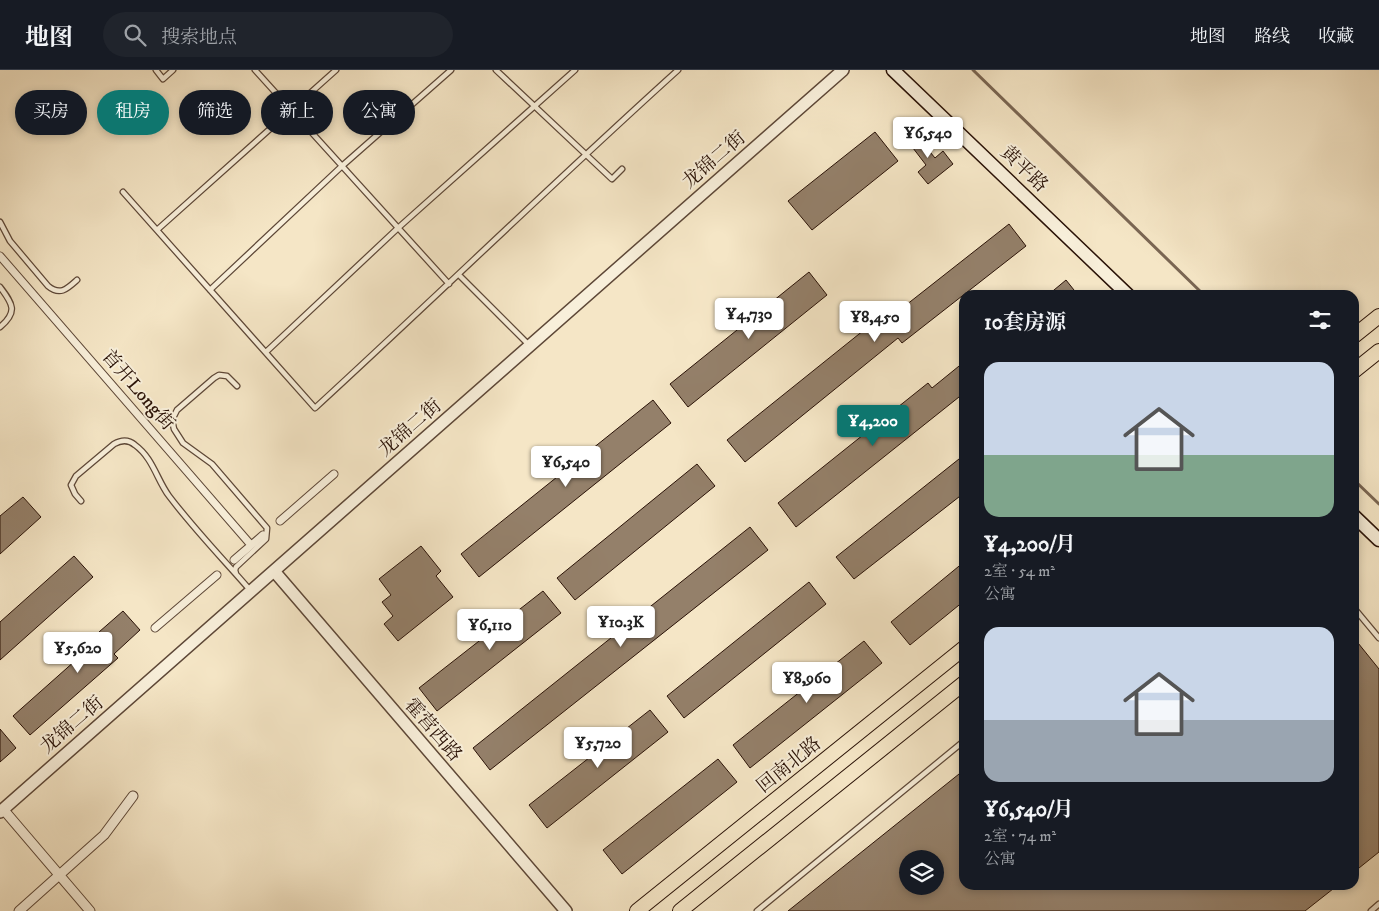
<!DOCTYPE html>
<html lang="zh">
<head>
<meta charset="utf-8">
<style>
	:root { --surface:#171b24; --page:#20242c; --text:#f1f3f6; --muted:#9ea1a6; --line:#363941; --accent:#0f766e }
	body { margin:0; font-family:"IM FELL DW Pica","Noto Serif SC",serif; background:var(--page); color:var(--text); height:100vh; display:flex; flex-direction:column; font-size:19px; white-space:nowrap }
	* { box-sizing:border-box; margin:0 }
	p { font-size:16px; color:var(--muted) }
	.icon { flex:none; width:28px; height:28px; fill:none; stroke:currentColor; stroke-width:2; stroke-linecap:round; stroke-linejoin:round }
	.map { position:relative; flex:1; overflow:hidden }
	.drawer { position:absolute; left:959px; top:220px; width:400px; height:600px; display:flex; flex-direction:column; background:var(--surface); border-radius:15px; box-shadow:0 2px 8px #0003 }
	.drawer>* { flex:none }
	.banner { position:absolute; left:15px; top:20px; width:475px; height:45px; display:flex; gap:10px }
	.tools { position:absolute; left:899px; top:780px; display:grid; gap:10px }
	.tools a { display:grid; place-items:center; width:45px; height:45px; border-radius:50%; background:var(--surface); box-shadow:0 2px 8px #0003; font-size:25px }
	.price { position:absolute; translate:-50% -42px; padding:0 11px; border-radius:5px; background:#fff; color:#222; font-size:16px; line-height:32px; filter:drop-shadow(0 1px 2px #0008) }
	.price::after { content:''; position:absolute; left:50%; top:30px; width:15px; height:11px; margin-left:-8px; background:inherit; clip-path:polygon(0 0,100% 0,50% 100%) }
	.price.selected { background:var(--accent); color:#fff }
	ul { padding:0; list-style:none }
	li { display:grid; align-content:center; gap:10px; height:265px; padding:0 25px }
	li span { display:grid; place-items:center; height:155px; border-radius:15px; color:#555 }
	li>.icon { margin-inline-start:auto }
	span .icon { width:90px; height:90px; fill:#fffc; stroke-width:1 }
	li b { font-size:21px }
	h2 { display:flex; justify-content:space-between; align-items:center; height:60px; padding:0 25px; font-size:21px }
	.pill { padding:0 18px; border-radius:22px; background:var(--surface); box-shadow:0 2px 8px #0003; font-size:18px; line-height:45px }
	.pill.selected { background:var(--accent); color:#fff }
	header { display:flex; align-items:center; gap:30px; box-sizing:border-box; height:70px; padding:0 25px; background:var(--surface); border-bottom:1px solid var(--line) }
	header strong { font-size:24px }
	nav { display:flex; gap:28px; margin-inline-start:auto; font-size:18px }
	.search { width:350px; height:45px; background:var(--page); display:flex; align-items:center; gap:12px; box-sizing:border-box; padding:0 18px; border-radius:28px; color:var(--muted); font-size:19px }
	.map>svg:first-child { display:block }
</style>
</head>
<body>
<header>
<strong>地图</strong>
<div class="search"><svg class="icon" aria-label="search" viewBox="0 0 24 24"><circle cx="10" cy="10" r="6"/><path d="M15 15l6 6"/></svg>搜索地点</div>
<nav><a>地图</a><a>路线</a><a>收藏</a></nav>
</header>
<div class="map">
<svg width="1379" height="841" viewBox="0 0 1379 841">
	<rect width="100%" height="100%" fill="#f5e6c6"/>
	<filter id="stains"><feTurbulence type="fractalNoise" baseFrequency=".004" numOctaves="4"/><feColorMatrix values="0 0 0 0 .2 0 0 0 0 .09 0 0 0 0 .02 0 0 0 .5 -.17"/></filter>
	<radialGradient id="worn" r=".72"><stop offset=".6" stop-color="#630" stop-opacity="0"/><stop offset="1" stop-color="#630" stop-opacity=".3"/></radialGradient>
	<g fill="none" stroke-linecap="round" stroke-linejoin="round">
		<path stroke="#7a6653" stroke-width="3" d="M973,0L1204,225
			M1354,410L1379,434"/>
	</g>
	<path fill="#94806a" stroke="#2a1207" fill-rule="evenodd" d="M912,60L935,88L943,81L953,94L928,114L918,102L926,95L903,65Z
		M875,62L898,91L812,160L788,131Z
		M1009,154L1026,176L902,273L898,268L745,392L727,370L869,256L873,261Z
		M809,202L827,225L688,337L670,314Z
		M1066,210L1078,225H1048Z
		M964,292V323L796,457L778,433L928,313L932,318Z
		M653,330L671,353L479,507L461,484Z
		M964,385V423L854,509L836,487Z
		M697,394L715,416L575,530L557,508Z
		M23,427L41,447L0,484V446Z
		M750,457L768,480L490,700L473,678Z
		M421,476L441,501L436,506L453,527L398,571L384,554L393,546L382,532L391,525L379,509Z
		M74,486L93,507L0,590V552Z
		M964,492V531L910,575L891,552Z
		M809,512L826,534L684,648L667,626Z
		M543,521L561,543L437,641L419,618Z
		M123,541L140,560L114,584L118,588L30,665L13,646L103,566L99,562Z
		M1354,568L1379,599V782L1354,802Z
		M864,571L882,593L750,698L733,675Z
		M650,640L668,662L547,758L529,735Z
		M0,659L16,678L0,692Z
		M718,689L737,712L622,804L603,780Z
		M964,700V815H1338L1305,841H788ZM908,789H935V816H908Z"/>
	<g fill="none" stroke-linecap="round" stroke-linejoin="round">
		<g stroke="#5d4737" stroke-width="7">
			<path id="service" d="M156,0L163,9L173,0
				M255,0L449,214
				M496,0L612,109L622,99
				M123,122L315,338C437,226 555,111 678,0
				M0,152L10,171L48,216C60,226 67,219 77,210
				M157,160L336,0
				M459,205L529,275
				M0,217C13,234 18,242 0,257
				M210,220L342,96L451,0
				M266,282L398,158L575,0
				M81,431L75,424L71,415L76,406L114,374C121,370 128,369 135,375C153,388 157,410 169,426C194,459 223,489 250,520
				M236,504L235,500L236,497L266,469L267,458L212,394L183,373L174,359L172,350L177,340L214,308L219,305L227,306L237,316
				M1354,538L1379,568
				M757,841L964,671
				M1371,841L1379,834"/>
		</g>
		<g stroke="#5d4737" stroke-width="9">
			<path id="pedestrian" d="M0,186L251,475
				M280,451L334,404
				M234,490L263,465
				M155,558L217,505"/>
		</g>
		<g stroke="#5d4737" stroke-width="11">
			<path id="minor" d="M3,739L90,841
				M19,841L104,765L133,726"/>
		</g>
		<g stroke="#5d4737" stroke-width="14">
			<path id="tertiary" d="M274,501L566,841
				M0,742L843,0"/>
		</g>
		<g stroke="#2a1207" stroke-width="15">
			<path id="secondary" d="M893,0L1128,225
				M1354,446L1379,470"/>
		</g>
		<g stroke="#2a1207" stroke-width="16">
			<path id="primary" d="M1354,266L1379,246
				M1354,301L1379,281
				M637,841L964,578
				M680,841L964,613"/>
		</g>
		<use href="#service" stroke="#f8efda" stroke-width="4.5"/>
		<use href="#pedestrian" stroke="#f8efda" stroke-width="7"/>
		<use href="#minor" stroke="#f8efda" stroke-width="9"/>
		<use href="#tertiary" stroke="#f8efda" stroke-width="11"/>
		<use href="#secondary" stroke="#f8efda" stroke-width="12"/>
		<use href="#primary" stroke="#f5e6c6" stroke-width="14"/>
	</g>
	<g text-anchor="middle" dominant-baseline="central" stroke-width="4" stroke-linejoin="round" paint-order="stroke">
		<g font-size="19" fill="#2a1207" stroke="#f8efda">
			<text transform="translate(714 90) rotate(-41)">龙锦二街</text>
			<text transform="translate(1024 99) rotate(44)">黄平路</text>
			<text transform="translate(138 320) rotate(49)">首开Long街</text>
			<text transform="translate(410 358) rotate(-41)">龙锦二街</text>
			<text transform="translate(72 655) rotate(-41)">龙锦二街</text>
			<text transform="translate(433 660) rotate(49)">霍营西路</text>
			<text transform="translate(789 695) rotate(-39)">回南北路</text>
		</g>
	</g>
	<rect width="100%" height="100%" filter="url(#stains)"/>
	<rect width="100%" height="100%" fill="url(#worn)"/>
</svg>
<div class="tools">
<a><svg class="icon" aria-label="layers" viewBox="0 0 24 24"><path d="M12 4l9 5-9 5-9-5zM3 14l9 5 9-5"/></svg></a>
</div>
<b class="price" style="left:928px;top:89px">¥6,540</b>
<b class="price" style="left:749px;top:270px">¥4,730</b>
<b class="price" style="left:875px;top:273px">¥8,450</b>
<b class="price selected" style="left:873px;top:377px">¥4,200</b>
<b class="price" style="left:566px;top:418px">¥6,540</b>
<b class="price" style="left:621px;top:578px">¥10.3K</b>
<b class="price" style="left:490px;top:581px">¥6,110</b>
<b class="price" style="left:78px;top:604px">¥5,620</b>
<b class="price" style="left:807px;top:634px">¥8,960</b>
<b class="price" style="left:598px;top:699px">¥5,720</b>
<div class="banner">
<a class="pill">买房</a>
<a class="pill selected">租房</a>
<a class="pill">筛选</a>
<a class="pill">新上</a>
<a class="pill">公寓</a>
</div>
<section class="drawer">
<h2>10套房源<svg class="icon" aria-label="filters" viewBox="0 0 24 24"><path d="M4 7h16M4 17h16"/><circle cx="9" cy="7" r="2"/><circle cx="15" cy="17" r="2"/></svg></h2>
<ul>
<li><span style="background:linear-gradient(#c9d6e8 60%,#7fa58c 0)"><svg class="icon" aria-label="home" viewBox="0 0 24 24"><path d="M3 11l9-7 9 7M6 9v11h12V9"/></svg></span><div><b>¥4,200/月</b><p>2室 · 54 m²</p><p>公寓</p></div></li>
<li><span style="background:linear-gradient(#c9d6e8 60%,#9aa5b1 0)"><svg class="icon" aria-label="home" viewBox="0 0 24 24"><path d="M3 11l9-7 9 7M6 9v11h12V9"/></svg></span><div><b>¥6,540/月</b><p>2室 · 74 m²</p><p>公寓</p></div></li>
</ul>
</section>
</div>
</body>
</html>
